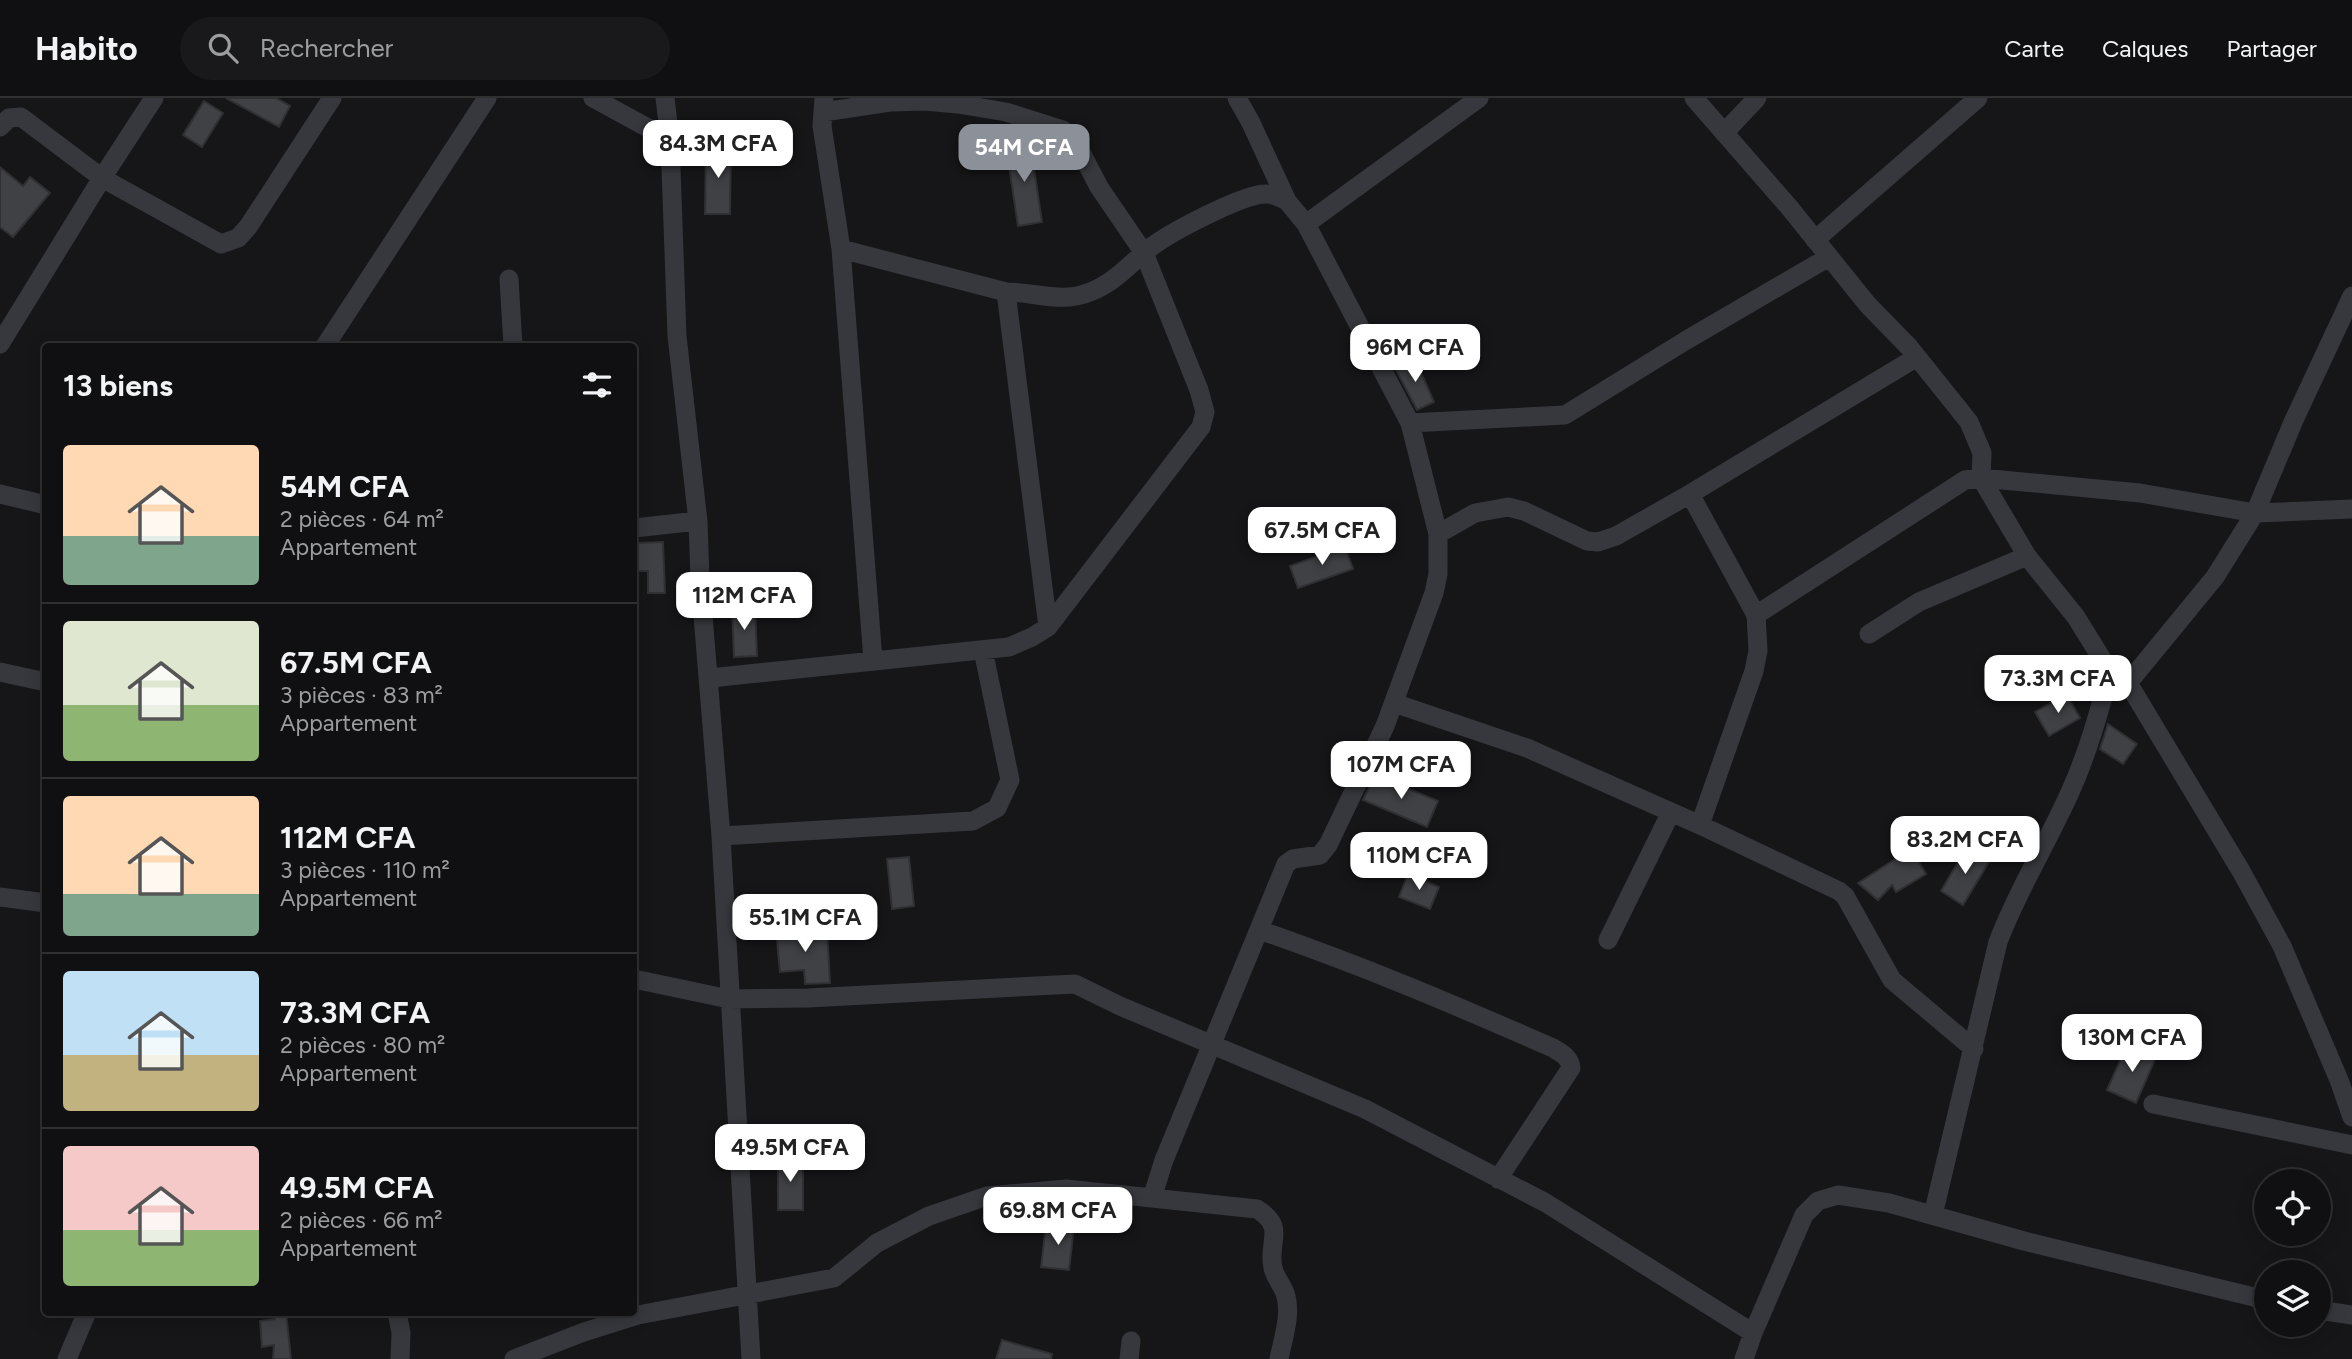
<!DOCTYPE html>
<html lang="fr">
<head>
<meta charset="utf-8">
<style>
	:root { --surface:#101012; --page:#19191b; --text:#f1f3f6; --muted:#9c9d9f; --line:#303032; --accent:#8c9099 }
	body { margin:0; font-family:Figtree,sans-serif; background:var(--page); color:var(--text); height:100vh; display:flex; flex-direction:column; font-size:26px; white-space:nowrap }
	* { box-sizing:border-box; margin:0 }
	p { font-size:23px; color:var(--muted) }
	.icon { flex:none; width:38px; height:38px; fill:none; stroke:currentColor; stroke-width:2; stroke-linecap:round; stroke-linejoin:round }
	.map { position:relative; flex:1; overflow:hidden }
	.drawer { position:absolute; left:42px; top:245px; width:595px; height:973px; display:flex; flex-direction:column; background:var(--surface); border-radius:7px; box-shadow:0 4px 18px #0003,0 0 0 2px var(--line) }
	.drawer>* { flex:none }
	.buttons { position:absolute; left:2254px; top:1071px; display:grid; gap:14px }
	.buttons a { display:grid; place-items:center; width:77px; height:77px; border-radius:50%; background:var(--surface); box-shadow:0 4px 18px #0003,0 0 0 2px var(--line); font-size:35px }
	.price { position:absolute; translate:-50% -60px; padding:0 16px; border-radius:14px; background:#fff; color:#222; font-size:23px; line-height:46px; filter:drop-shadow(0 2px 4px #0008) }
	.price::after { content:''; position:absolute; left:50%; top:42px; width:21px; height:16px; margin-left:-10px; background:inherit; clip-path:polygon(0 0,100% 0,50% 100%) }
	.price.current { background:var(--accent); color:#fff }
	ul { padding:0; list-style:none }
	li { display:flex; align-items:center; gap:21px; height:175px; padding:0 21px }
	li+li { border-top:2px solid var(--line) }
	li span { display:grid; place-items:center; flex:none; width:196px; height:140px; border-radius:7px; color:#555 }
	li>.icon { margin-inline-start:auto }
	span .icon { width:84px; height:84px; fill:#fffc; stroke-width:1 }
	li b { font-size:30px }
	h2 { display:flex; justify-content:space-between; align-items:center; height:84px; padding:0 21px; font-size:30px }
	header { display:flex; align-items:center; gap:42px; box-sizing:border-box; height:98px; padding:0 35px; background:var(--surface); border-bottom:2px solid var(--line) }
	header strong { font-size:33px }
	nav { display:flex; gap:38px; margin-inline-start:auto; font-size:24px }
	.search { width:490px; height:63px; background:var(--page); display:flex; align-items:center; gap:18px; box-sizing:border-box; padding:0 24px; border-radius:38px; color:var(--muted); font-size:26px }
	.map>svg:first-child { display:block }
</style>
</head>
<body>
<header>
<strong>Habito</strong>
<div class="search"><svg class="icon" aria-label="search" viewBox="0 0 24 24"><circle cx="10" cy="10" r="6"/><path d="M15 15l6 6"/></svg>Rechercher</div>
<nav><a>Carte</a><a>Calques</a><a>Partager</a></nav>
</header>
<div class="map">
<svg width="2352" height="1261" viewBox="0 0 2352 1261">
	<rect width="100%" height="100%" fill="#161618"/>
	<path fill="#404145" stroke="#303034" stroke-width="2" d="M226,0H276L290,8L279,29Z
		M204,3L223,15L202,49L183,37Z
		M1030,44L1042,124L1018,128L1006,48Z
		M706,47L731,48L730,116H705Z
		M0,69L23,88L30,79L50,95L13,139L0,129Z
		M1415,261L1434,304L1417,312L1395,270Z
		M663,444L665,495H648V473H637L636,445Z
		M1345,448L1353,471L1298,490L1290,468Z
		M755,509L757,558L734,559L732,510Z
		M2066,596L2080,620L2049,638L2035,614Z
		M2108,626L2137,646L2123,666L2100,651Z
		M1375,677L1438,703L1427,729L1363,702Z
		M1967,749L1990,762L1963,807L1941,793Z
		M1911,751L1926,776L1896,794L1892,787L1878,802L1858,785Z
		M909,759L914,808L892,811L887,761Z
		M1408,776L1439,789L1430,811L1399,799Z
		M827,830L830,885L805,886L804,872L780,874L776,833Z
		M2127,947L2156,959L2136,1005L2107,992Z
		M778,1061H803V1112H778Z
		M1046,1126L1074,1129L1069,1172L1041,1169Z
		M275,1214H286L291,1261H273L274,1247L262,1249L260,1223L275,1221Z
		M1002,1242L1052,1256L1051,1261H996Z"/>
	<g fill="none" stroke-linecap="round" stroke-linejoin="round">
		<path stroke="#37383d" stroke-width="19" d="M593,0L670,42
			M665,0L670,42L677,238L698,423L700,481L721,738L751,1261
			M824,0L822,28L841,151L873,562
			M1694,0L1789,109L1868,207L1909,249L1969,324L1982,355L1981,380L2027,458L2076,519L2110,574L2128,585L2241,773L2282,848L2339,982L2352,1019
			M823,14L890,4L925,3L958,6L1006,14L1063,32L1074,41L1099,89L1144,155L1199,292L1205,314L1201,329L1048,529
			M0,29L9,20L21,19L102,80L221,146L238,140L248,129L332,0
			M1724,35L1757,0
			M1306,126L1479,0
			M1815,142L1978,0
			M841,151L1006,194C1036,194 1061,206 1090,194C1115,185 1130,165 1150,150C1169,135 1244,95 1267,96C1273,96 1281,100 1287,103
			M509,181L513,248
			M0,246L102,80L154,0
			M325,248L487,0
			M1410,325L1565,317L1685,243L1829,159
			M0,396L46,407
			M1690,396L1756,517L1758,553L1754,573L1700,727
			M634,430L698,423
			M1438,436L1475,415L1508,409L1524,413L1587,443L1598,444L1616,438L1690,396L1917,259
			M1756,517L1965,382L1981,380L2140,395L2255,415L2352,411
			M1869,536L1919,504L2027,458
			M0,574L46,584
			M710,580L1009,549L1032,539L1048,529L1006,194
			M2128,585L2215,479L2255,415L2294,322L2352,198
			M1394,605L1527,650L1700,727L1839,793L1845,798L1892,882L1974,951
			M721,738L973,723L997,710L1010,682L983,552
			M0,799L46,805
			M1259,832C1361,867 1455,907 1553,950C1561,955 1570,959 1571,970L1498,1081
			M1608,842L1671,714
			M634,881L729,901L808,900L1075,886L1120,908L1365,1011L1546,1105L1753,1235
			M2153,1006L2352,1047
			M1152,1100L1164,1062L1286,766L1293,761L1320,757L1328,747L1385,628L1434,495L1438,476V436L1410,325L1306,126L1287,103L1251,25L1237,0
			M1933,1117L1998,844C2018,791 2048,744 2071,692C2088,654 2099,614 2110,574
			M2319,1212L2352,1217
			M397,1214L401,1235L400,1261
			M67,1261L87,1214
			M514,1261L584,1234L638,1217L834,1180L877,1145L929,1118L987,1098L1066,1091L1257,1111C1287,1130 1267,1143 1273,1170C1275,1179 1282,1187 1285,1195C1292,1216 1283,1240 1279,1261
			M1129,1261L1131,1243
			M1744,1261L1753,1235L1804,1117L1818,1103L1838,1097L1889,1105L2024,1143L2266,1202"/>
	</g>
</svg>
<div class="buttons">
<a><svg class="icon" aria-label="locate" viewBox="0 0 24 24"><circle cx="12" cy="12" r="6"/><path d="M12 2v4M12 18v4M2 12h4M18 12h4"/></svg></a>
<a><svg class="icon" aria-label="layers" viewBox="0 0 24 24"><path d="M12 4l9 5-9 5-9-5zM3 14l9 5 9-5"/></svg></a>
</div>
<b class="price" style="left:718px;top:82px">84.3M CFA</b>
<b class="price current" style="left:1024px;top:86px">54M CFA</b>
<b class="price" style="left:1415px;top:286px">96M CFA</b>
<b class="price" style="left:1322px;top:469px">67.5M CFA</b>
<b class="price" style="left:744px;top:534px">112M CFA</b>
<b class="price" style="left:2058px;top:617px">73.3M CFA</b>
<b class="price" style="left:1401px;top:703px">107M CFA</b>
<b class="price" style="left:1965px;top:778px">83.2M CFA</b>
<b class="price" style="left:1419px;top:794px">110M CFA</b>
<b class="price" style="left:805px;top:856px">55.1M CFA</b>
<b class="price" style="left:2132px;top:976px">130M CFA</b>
<b class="price" style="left:790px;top:1086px">49.5M CFA</b>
<b class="price" style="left:1058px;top:1149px">69.8M CFA</b>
<section class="drawer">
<h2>13 biens<svg class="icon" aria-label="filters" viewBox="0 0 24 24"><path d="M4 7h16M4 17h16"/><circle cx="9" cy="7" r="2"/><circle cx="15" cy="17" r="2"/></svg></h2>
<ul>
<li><span style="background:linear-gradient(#ffd9b3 65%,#7fa58c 0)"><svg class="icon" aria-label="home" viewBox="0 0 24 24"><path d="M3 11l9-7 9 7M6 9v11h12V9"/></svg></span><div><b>54M CFA</b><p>2 pièces · 64 m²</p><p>Appartement</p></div></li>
<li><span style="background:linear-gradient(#dfe7d0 60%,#8fb573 0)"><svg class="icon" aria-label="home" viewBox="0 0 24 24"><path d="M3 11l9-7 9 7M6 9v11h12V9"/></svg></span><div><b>67.5M CFA</b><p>3 pièces · 83 m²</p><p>Appartement</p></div></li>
<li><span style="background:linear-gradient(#ffd9b3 70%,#7fa58c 0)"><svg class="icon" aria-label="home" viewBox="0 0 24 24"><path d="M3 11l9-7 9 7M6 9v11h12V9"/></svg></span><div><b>112M CFA</b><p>3 pièces · 110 m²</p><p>Appartement</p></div></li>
<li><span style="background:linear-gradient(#bfe0f5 60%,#c2b280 0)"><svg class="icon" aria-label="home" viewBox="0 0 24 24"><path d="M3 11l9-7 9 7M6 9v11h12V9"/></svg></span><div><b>73.3M CFA</b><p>2 pièces · 80 m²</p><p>Appartement</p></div></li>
<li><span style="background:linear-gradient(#f6c9c9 60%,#8fb573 0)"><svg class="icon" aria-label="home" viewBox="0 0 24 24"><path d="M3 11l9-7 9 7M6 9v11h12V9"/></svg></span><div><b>49.5M CFA</b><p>2 pièces · 66 m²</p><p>Appartement</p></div></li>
</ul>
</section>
</div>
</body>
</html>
